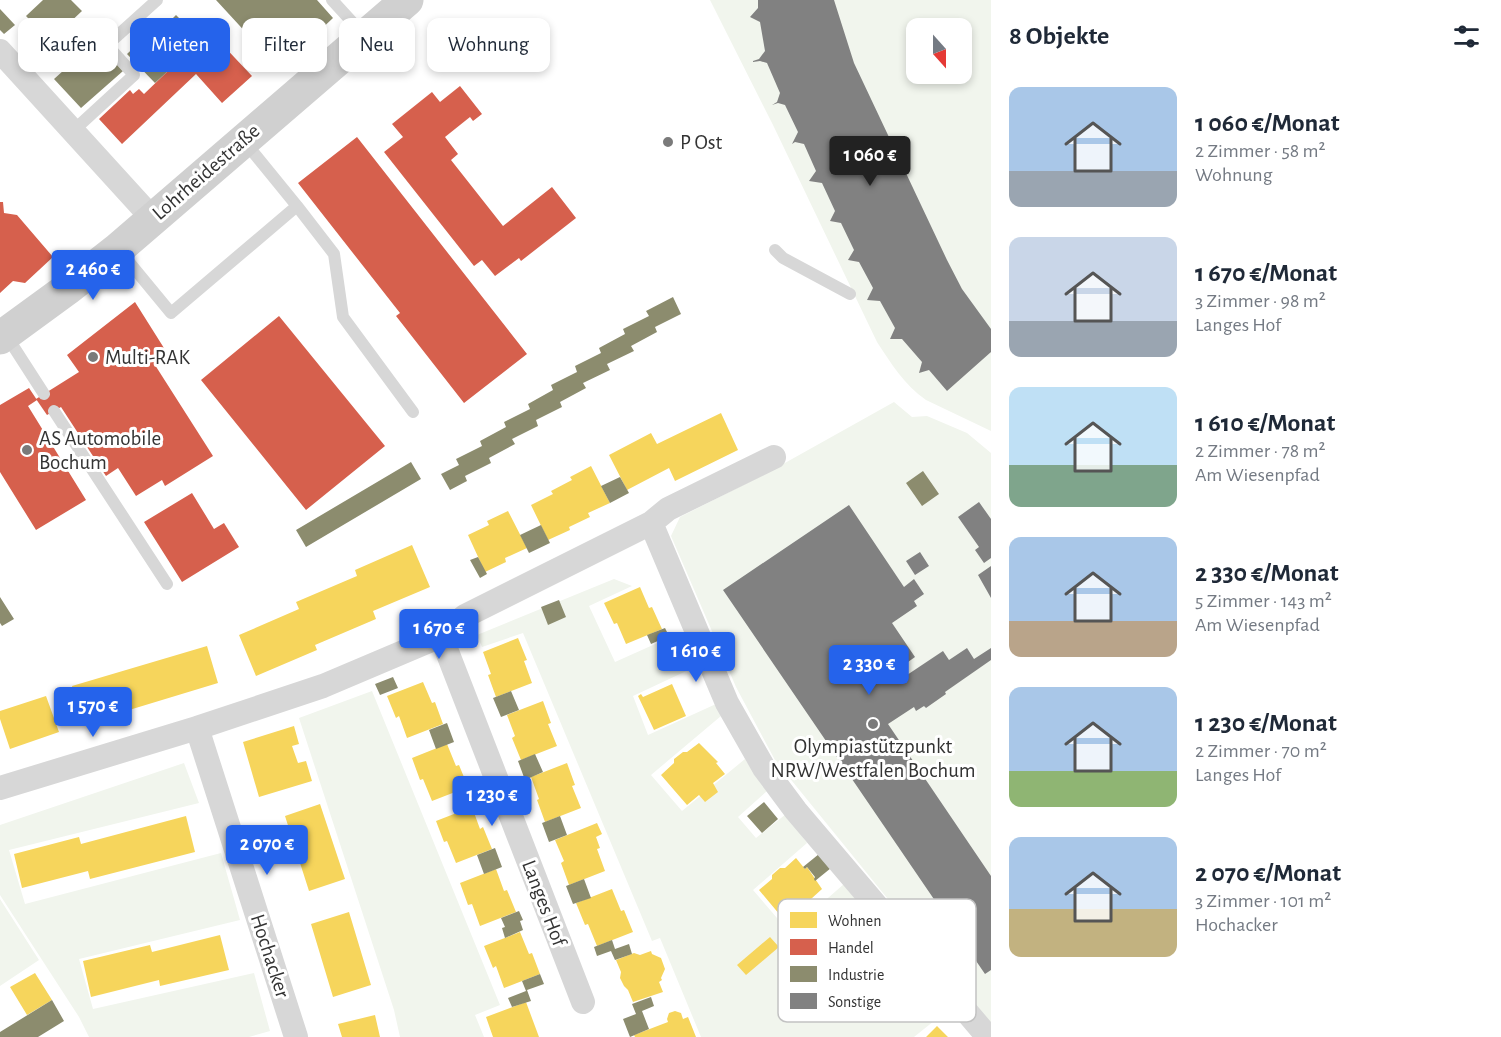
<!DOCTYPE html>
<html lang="de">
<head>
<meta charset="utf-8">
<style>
	:root { --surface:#fff; --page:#f6f6f7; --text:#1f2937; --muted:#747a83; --accent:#2563eb }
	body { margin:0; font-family:"Alegreya Sans",sans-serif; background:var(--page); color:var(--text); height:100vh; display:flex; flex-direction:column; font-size:22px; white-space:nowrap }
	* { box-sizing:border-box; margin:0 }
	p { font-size:20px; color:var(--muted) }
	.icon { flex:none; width:33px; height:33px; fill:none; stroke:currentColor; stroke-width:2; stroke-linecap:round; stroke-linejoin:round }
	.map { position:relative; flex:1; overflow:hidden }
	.drawer { display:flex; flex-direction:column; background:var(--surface); width:510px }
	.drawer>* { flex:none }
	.guide { position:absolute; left:18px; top:18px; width:570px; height:54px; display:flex; gap:12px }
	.needle { width:39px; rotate:159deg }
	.controls { position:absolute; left:906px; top:18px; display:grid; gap:12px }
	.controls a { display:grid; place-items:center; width:66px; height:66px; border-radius:12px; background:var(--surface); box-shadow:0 3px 9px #0003; font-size:30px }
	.price { position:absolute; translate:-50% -51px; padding:0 14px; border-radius:6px; background:var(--accent); color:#fff; font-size:20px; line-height:39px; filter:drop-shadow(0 2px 3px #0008) }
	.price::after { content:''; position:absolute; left:50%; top:36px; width:18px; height:14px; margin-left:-9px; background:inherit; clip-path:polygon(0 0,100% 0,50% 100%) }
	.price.current { background:#222; color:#fff }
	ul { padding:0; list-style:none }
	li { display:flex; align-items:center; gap:18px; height:150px; padding:0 18px }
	li span { display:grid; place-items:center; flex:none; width:168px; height:120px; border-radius:12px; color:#555 }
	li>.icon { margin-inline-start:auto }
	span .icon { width:72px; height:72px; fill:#fffc; stroke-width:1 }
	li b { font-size:26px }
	h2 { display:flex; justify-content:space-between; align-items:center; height:72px; padding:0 18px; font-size:26px }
	.tag { padding:0 21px; border-radius:12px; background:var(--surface); box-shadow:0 3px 9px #0003; font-size:21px; line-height:54px }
	.tag.current { background:var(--accent); color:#fff }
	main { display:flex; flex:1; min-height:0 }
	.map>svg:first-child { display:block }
</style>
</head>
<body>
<main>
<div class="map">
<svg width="991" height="1037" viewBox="0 0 991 1037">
	<rect width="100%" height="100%" fill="#fff"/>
	<path fill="#f1f5ed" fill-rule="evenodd" d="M710,0H991V431L926,400C904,385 891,363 877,342L773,125ZM916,28H962V74H916Z
		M894,402L912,417L927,416L967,433L991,453V1026L775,760L736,687L671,536L680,517L767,473Z
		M614,579L632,586L589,606L615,662L682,632L697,666L633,696L648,735L716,704L721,716L651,775L682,811L745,759L767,791L738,817L756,838L786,814L807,843L753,890L789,932L844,884L858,901L812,940L848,983L891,951L939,1017L914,1037H701L660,938L652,941L523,633L482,647L477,635Z
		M372,691L500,1005L475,1015L484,1037H400L394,1010L299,718Z
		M184,763L199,803L9,850L25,904L221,853L240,920L79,959L93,1009L254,973L270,1031L249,1037H89L79,1017L0,895V825Z
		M0,899L39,960L0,986Z"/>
	<path fill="#f6d55c" d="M721,413L738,450L675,481L669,468L627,490L609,455L651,433L657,444Z
		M591,466L610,503L588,513L590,517L569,527L570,530L548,540L531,505L553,494L551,491L572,480L570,477Z
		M508,511L527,548L505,558L506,562L485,572L468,535L489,525L487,521Z
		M412,545L430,587L373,611L376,619L315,645L317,650L256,676L239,635L299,609L296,602L357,576L355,570Z
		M640,587L649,608L652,607L662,629L626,644L617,623L614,624L604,603Z
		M518,638L527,660L524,661L532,683L496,697L488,675L491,674L483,652Z
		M207,646L218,683L83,724L72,686Z
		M423,682L432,703L435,702L443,724L407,738L399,716L396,718L387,696Z
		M672,684L686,716L654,730L638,696L641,694L643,697Z
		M46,696L59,732L10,749L0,719V711Z
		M543,701L551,723L548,724L557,746L521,760L512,738L515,736L507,715Z
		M294,726L299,744L292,746L298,763L306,761L312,781L259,797L243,742Z
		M699,743L718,762L716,763L725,774L713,783L718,792L705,802L699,795L687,805L661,775L674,763V759L683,752H687Z
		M447,744L456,766L459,765L468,787L432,801L423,779L420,780L412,758Z
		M567,763L575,785L572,786L581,808L545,822L537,800L539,799L531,777Z
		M320,804L345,879L309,891L285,816Z
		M472,807L480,829L483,827L492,849L456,863L447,841L444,842L436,821Z
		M186,816L195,852L90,879L88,871L22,888L14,854L79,837L81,844Z
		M597,823L602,834L596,837L600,848L597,849L605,871L569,885L561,863L564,861L555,840Z
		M796,858L805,869L807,867L822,889L811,899L815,902L811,906L813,909L803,918L797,910L785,921L759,890L772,879V875L780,868H785Z
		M496,869L504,891L507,890L516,912L480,926L472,904L468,905L460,883Z
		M612,889L621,911L624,910L633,932L597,946L588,924L585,925L576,903Z
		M349,912L371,985L333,997L311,924Z
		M520,932L529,954L532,953L540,974L504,988L496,966L493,968L484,946Z
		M220,935L229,970L160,986L159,980L91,997L83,961L150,945L152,952Z
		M770,937L779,947L746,975L737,965Z
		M651,951L652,954L661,958L665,969L661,978L662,980L659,982L663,992L633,1002L628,990L624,986L620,978L621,972L616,960L634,953L640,955Z
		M35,973L52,1000L27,1015L10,987Z
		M526,1002L539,1037H493L486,1017Z
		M675,1011L681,1013L683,1019L688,1017L696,1037H635L634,1035L668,1022L667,1019L669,1013Z
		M375,1015L380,1037H342L338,1024Z
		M937,1026L948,1037H926Z"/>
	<path fill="#d6604d" d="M201,22L252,76L222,103L196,74L122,144L99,119L130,90L133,94L139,89L144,94L169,70L161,61Z
		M460,86L482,114L473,121L470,117L445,137L458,154L451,160L503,226L552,187L576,218L521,261L519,258L495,276L482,260L474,266L384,152L403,137L392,124L432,92L440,102Z
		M357,137L527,354L464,403L396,316L400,313L298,183Z
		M0,202H3L4,213L17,215L53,257L25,283L13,281L0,293Z
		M135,302L169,356L155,365L213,456L165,486L162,480L136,496L118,468L106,476L61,407L47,415L36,399L79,372L67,355Z
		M279,316L385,446L306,510L201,380Z
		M29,388L37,400L28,406L86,500L36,530L0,472V405Z
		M192,493L214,529L224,523L239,547L182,582L144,522Z"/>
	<path fill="#8c8c6e" d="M43,0H71L82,11L50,41L26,16Z
		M216,0H317L333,18L316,34L312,29L275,64Z
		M0,9L15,25L4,34L0,30Z
		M176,15L192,31L161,61L169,70L155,83L127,54L164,19L168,23Z
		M462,18L468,25L453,37L447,29Z
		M87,32L123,71L81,108L54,79L73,62L65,52Z
		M673,297L681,314L655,327L657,332L631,346L634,351L607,364L610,370L583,383L586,388L560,402L562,407L536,420L538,426L512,439L515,444L489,458L491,463L465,476L467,481L450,490L441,474L459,465L456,459L482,446L480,441L506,427L504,422L530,409L528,404L553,390L551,385L577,372L575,366L601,353L599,348L625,334L623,329L649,316L646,311Z
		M411,462L421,479L306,547L296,530Z
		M923,471L939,494L922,506L906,483Z
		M620,477L629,493L610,503L601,486Z
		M541,525L550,543L529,553L520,535Z
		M478,557L487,574L480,578L470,560Z
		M0,597L14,619L2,626L0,623Z
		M559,600L566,617L548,625L541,607Z
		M665,628L669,636L651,644L647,635Z
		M393,677L398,688L380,695L375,684Z
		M511,691L519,710L501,717L493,698Z
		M447,723L454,742L436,749L429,730Z
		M535,754L543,772L525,780L518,761Z
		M471,786L478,804L460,811L453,793Z
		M764,802L778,819L762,833L747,816Z
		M560,816L567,835L549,842L542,823Z
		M495,848L502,867L484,874L477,855Z
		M819,854L831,868L815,881L814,879L815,877L807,867L805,869L803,867Z
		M584,879L591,898L573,904L566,886Z
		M519,911L523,920L520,921L523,930L505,938L502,928L505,927L501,918Z
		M612,940L615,949L629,944L632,954L615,960L611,951L597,956L594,947Z
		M540,974L544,984L527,990L531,1001L512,1007L508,998L526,991L522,981Z
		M651,997L654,1006L642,1011L649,1029L630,1037L623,1019L636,1014L632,1004Z
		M52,1000L64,1021L38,1037H0V1032Z"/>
	<path fill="#818181" d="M758,0H834L854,63L947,260L962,289L991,329V352L947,391L929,370L919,373L922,362L902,339H890L895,328L880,301L867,300L873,288L859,262L848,260L854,250L841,223L830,221L835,211L822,183L809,181L816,171L804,144L795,142L792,144L798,132L785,105L778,103L772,105L777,102L780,93L767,63L760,61L753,62V61L759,59L765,51L760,22L750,17L758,8Z
		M979,502L991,519V558L984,563L975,550L979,547L958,517Z
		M849,505L904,587L914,579L924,594L914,601L917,606L892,623L915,657L901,667L907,675L943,651L949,660L967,648L974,659L991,648V660L945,692L946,694L926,708L924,706L916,711L914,707L888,724L991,876V970L985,974L723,590Z
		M920,552L929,566L915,575L906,561Z
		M991,566V598L978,575Z"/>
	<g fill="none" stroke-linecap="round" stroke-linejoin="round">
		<path stroke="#d7d7d7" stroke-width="12" d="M332,0L364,35
			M73,131L134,75L107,45L157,0
			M297,206L334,254L343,317L413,412
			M119,250L171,313L297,206L244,141
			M775,250L783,258L850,294
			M6,335L44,394
			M54,411L167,584"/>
		<path stroke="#d7d7d7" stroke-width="24" d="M0,51L153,219
			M651,523L727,703L764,768L796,811L988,1037
			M441,636L583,1002
			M197,728L296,1037
			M0,788L197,728L323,686L441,636L465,616L651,523L668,509L774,457"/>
		<path stroke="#d0d0d0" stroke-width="33" d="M0,338L67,289L118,249L407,0"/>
	</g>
	<g fill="#7a7a7a" stroke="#fff" stroke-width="2">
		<circle cx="668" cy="142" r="6"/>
		<circle cx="93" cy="357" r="6"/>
		<circle cx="27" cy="450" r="6"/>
		<circle cx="873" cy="724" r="6"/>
	</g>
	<g text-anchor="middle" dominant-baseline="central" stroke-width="6" stroke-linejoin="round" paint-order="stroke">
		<g font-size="21" fill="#333" stroke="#fff" text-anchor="start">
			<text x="680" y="142">P Ost</text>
			<text x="105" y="357">Multi-RAK</text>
			<text x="39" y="438">AS Automobile<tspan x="39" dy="24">Bochum</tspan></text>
			<text x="873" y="746" text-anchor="middle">Olympiastützpunkt<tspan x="873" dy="24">NRW/Westfalen Bochum</tspan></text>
		</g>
		<g font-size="21" fill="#333" stroke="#fff">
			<text transform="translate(206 172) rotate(-41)">Lohrheidestraße</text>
			<text transform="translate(544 903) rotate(69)">Langes Hof</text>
			<text transform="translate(270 956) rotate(72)">Hochacker</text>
		</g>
	</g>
	<rect x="778" y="899" width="198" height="123" rx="9" fill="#fff" stroke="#c2c2c2" stroke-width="1.5"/>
	<rect x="790" y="912" width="27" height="16" fill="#f6d55c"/>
	<rect x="790" y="939" width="27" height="16" fill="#d6604d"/>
	<rect x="790" y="966" width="27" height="16" fill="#8c8c6e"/>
	<rect x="790" y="993" width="27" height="16" fill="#818181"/>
	<g font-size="16" fill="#333">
		<text x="828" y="926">Wohnen</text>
		<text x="828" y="953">Handel</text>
		<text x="828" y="980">Industrie</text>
		<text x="828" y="1007">Sonstige</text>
	</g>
</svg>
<div class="controls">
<a><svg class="needle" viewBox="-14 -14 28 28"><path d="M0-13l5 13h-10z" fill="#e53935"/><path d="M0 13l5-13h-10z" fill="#747a83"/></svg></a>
</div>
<b class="price current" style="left:870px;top:187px">1 060 €</b>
<b class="price" style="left:93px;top:301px">2 460 €</b>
<b class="price" style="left:439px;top:660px">1 670 €</b>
<b class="price" style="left:696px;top:683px">1 610 €</b>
<b class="price" style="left:869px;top:696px">2 330 €</b>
<b class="price" style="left:93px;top:738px">1 570 €</b>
<b class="price" style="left:492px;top:827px">1 230 €</b>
<b class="price" style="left:267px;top:876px">2 070 €</b>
<div class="guide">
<a class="tag">Kaufen</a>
<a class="tag current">Mieten</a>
<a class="tag">Filter</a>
<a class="tag">Neu</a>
<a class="tag">Wohnung</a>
</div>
</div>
<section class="drawer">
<h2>8 Objekte<svg class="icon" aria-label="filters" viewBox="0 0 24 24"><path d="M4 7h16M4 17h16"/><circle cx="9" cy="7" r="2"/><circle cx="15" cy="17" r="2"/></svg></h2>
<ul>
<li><span style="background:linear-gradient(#a9c7e8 70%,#9aa5b1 0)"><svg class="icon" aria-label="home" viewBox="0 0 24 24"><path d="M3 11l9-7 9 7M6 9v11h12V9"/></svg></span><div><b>1 060 €/Monat</b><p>2 Zimmer · 58 m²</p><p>Wohnung</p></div></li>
<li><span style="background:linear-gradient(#c9d6e8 70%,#9aa5b1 0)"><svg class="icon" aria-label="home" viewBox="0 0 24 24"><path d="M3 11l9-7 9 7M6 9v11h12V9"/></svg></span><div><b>1 670 €/Monat</b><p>3 Zimmer · 98 m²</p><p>Langes Hof</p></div></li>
<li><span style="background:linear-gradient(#bfe0f5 65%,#7fa58c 0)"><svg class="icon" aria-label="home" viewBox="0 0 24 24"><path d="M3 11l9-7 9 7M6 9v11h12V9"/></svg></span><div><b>1 610 €/Monat</b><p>2 Zimmer · 78 m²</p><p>Am Wiesenpfad</p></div></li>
<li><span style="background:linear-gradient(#a9c7e8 70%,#b9a48a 0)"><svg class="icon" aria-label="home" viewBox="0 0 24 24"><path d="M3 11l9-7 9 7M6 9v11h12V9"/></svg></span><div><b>2 330 €/Monat</b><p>5 Zimmer · 143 m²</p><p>Am Wiesenpfad</p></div></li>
<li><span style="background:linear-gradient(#a9c7e8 70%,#8fb573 0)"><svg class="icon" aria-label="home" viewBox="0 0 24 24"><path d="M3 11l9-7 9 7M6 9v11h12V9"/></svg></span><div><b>1 230 €/Monat</b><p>2 Zimmer · 70 m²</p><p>Langes Hof</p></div></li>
<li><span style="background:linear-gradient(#a9c7e8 60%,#c2b280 0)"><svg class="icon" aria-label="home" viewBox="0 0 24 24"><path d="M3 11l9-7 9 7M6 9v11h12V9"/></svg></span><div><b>2 070 €/Monat</b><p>3 Zimmer · 101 m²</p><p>Hochacker</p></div></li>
</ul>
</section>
</main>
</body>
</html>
